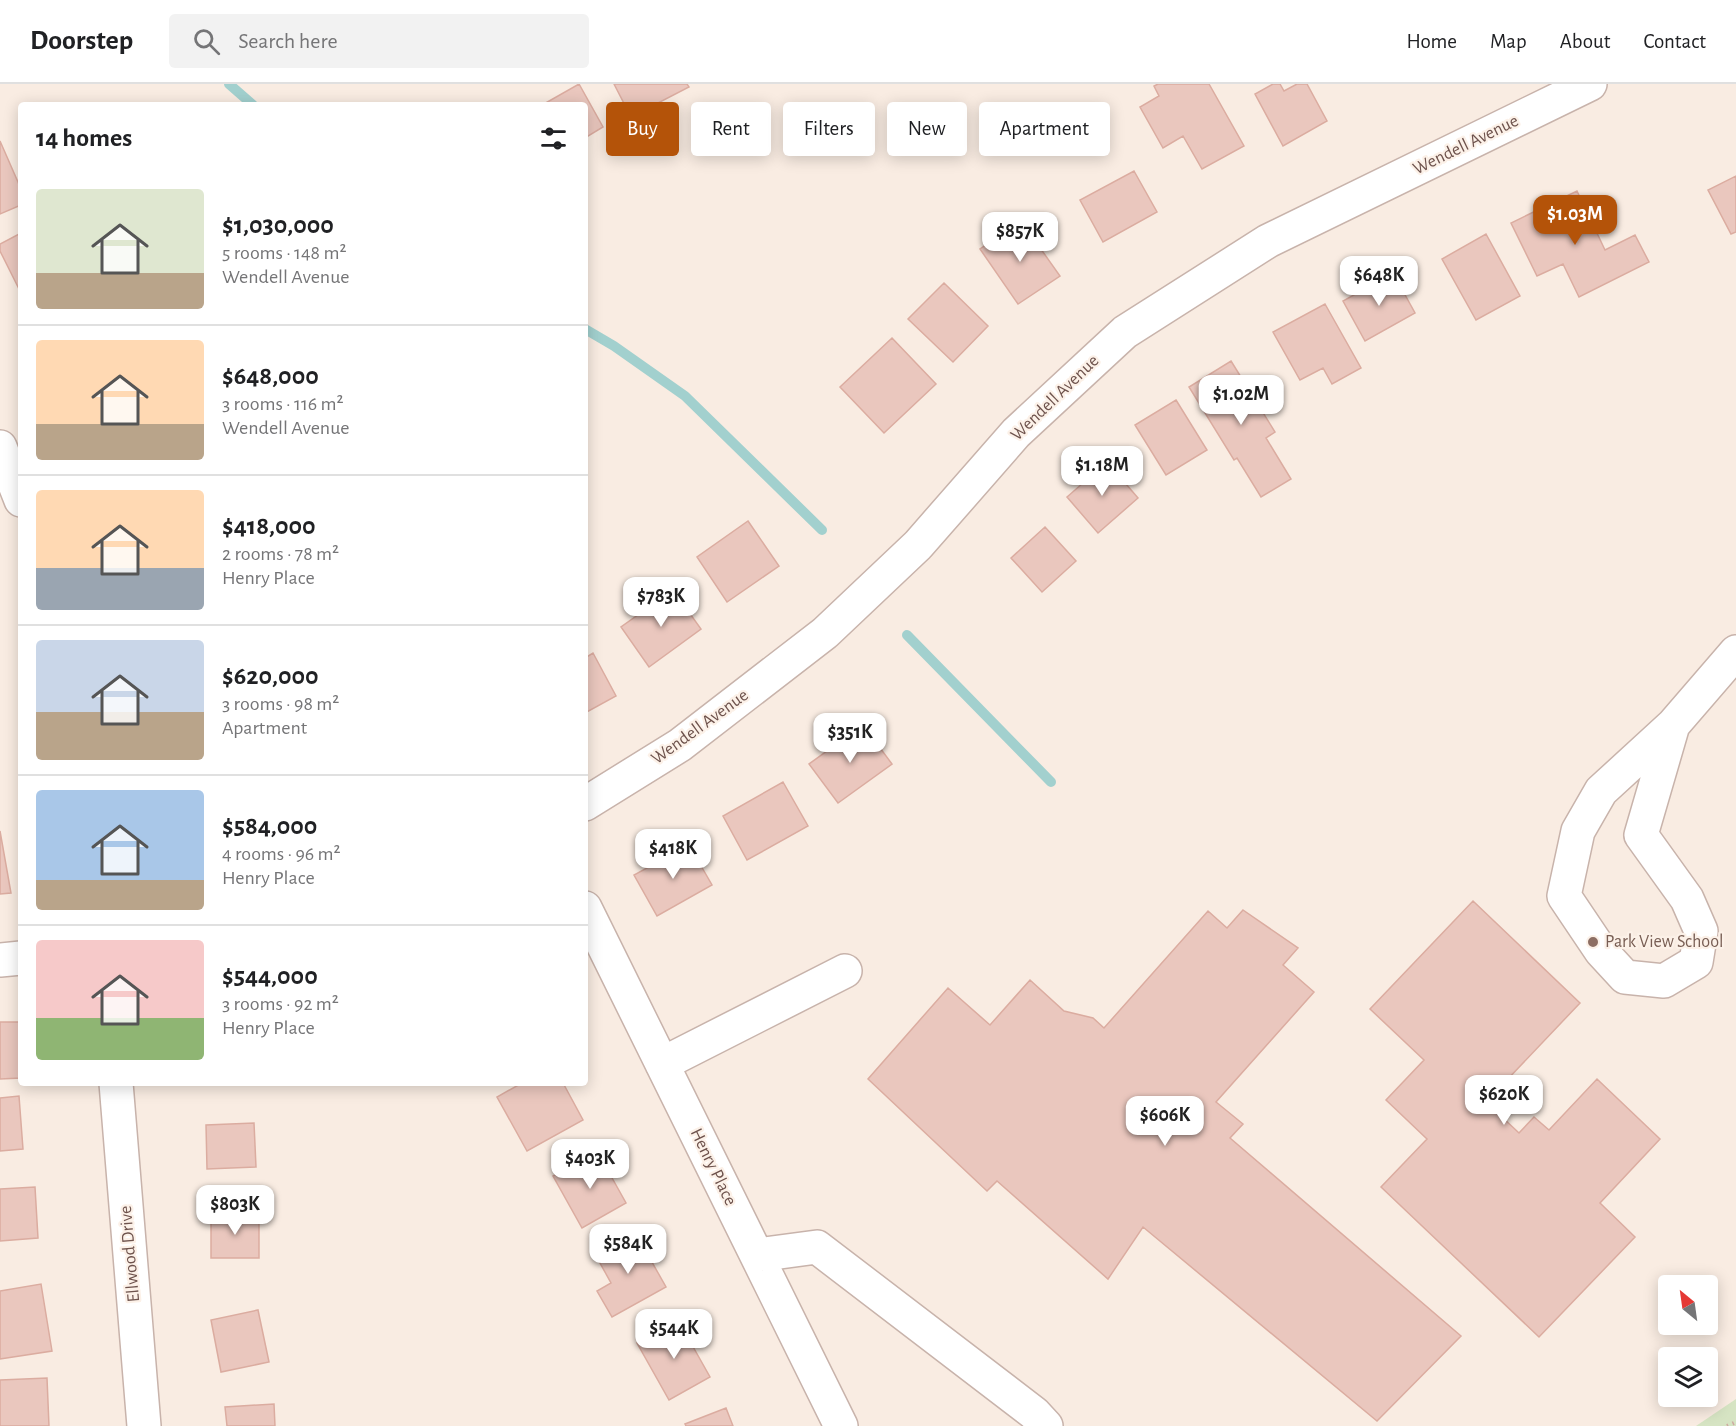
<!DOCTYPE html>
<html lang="en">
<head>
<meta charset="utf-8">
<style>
	:root { --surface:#fff; --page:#f2f2f2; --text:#202124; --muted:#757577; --line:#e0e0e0; --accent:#b45309 }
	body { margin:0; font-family:"Alegreya Sans",sans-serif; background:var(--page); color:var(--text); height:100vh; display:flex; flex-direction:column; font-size:22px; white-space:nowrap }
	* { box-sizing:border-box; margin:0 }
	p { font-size:20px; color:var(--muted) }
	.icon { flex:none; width:33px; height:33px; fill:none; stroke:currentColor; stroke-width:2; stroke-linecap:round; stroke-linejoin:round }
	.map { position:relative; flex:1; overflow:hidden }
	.side { position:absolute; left:18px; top:18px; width:570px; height:984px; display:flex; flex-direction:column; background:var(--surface); border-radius:6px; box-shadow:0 3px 15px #0003 }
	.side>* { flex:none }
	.guide { position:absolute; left:606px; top:18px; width:570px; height:54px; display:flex; gap:12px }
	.needle { width:39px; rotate:331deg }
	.fabs { position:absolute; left:1658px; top:1191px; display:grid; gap:12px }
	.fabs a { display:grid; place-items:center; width:60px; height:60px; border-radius:6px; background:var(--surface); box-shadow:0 3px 15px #0003; font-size:30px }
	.price { position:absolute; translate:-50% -51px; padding:0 14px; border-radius:12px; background:#fff; color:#222; font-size:20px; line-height:39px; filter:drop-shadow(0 2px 3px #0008) }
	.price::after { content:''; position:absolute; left:50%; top:36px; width:18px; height:14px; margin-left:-9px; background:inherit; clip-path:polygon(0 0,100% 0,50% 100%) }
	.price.selected { background:var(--accent); color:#fff }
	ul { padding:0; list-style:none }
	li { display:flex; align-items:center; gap:18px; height:150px; padding:0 18px }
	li+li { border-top:2px solid var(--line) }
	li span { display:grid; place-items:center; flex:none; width:168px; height:120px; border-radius:6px; color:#555 }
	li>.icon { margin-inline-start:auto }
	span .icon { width:72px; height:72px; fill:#fffc; stroke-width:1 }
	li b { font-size:26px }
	h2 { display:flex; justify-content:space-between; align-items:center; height:72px; padding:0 18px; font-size:26px }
	.tag { padding:0 21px; border-radius:6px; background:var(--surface); box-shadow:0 3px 15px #0003; font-size:21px; line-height:54px }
	.tag.selected { background:var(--accent); color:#fff }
	header { display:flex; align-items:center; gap:36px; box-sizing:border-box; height:84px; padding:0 30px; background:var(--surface); border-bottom:2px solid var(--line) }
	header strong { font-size:28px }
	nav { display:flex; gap:33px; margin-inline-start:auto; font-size:21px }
	.search { width:420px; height:54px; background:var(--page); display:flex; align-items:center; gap:15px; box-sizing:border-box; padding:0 21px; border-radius:6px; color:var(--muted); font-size:22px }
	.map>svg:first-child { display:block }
</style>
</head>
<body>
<header>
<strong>Doorstep</strong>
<div class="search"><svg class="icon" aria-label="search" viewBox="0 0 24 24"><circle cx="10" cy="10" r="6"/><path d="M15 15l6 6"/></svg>Search here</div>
<nav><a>Home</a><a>Map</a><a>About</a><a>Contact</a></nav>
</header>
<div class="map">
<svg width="1736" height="1342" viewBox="0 0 1736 1342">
	<rect width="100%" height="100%" fill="#f9ece2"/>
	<path fill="#d6e4c3" d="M1736,1315V1342H1696Z"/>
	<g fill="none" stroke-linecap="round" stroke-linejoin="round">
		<path stroke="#a2d0ce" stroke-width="10" d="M229,0L253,21
			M585,245L614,262L685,312L822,446
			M907,551L1051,698"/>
	</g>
	<path fill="#eac7be" stroke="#dbaca0" stroke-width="1.5" d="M579,0L603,43L585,54V21H542Z
		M614,0H687L689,3L631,33Z
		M1158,0H1209L1244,62L1202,85L1183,52L1163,64L1140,23L1159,12L1154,2Z
		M1273,0H1280L1284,7L1297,0H1307L1327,37L1283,62L1255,10Z
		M0,57L21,105V121L0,130Z
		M1134,87L1157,128L1103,158L1080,116Z
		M1736,92V148L1731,150L1708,106Z
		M1577,107L1605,166L1635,151L1649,178L1579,213L1563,180L1537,192L1511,139Z
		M1021,137L1060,192L1018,220L980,165Z
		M21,149V209L0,167V160Z
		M1486,150L1520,212L1476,236L1442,175Z
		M1393,189L1415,229L1365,257L1343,217Z
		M944,199L988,242L953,278L908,235Z
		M1325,220L1361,284L1332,300L1323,284L1300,296L1273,248Z
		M892,254L936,300L884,349L840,303Z
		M1231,277L1275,348L1266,354L1291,395L1261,413L1237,374L1234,376L1189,303Z
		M1176,316L1207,366L1166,391L1135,341Z
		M1107,378L1138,414L1098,449L1067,413Z
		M748,437L779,482L727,518L697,473Z
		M1045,443L1076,477L1042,508L1011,474Z
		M673,506L701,545L649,583L621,543Z
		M593,569L616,612L585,629V574Z
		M863,641L892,680L838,719L809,680Z
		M783,698L808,742L747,776L723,732Z
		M0,747L11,809L0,810Z
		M689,761L712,801L657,832L634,791Z
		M1473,817L1580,919L1486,1018L1519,1049L1534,1033L1549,1046L1597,995L1660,1055L1600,1119L1635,1153L1539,1253L1381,1103L1427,1055L1386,1016L1424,976L1370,925Z
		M1243,826L1298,864L1283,881L1314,908L1216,1018L1243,1040L1230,1054L1461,1252L1377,1337L1143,1143L1108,1195L997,1097L987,1107L868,995L948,904L990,941L1030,896L1064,927L1093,934L1104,944L1208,827L1227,844Z
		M0,938H21V994L0,995Z
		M522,999H563L583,1036L527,1067L497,1013Z
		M19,1012L23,1065L0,1067V1014Z
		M254,1039L256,1083L207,1085L206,1041Z
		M597,1067L626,1119L582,1144L553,1092Z
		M35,1103L38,1154L0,1157V1105Z
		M211,1130H259V1174H211Z
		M635,1148L666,1203L612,1233L597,1207L611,1199L595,1170Z
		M41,1200L52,1267L0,1275V1207Z
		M258,1226L269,1278L221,1288L211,1236Z
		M678,1236L710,1293L669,1316L637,1259Z
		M47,1294L49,1342H0V1296Z
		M274,1320L275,1342H227L225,1323Z
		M726,1324L733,1342H686L685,1340Z"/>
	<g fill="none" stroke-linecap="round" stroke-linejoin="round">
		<g stroke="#c8b3ab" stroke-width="36">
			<path id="minor" d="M0,363L21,416
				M1673,641L1641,751L1687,815L1701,847L1696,878L1664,897L1625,893L1601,867L1564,812L1578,747L1601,707L1673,641L1736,568
				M585,720L680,661L825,549L918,461L1016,349L1125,248L1268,157L1590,0
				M585,824L841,1342
				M0,876L21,874
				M662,980L845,887
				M116,999L144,1342
				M757,1171L817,1163L1034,1329L1046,1342"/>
		</g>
		<path stroke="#cfaba1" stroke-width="4" stroke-dasharray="1.5 4.5" stroke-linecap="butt" d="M1727,1342L1736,1338"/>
		<use href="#minor" stroke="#fff" stroke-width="33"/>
	</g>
	<circle fill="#8d6e63" stroke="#fcf1e8" stroke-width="2" cx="1593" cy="858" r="6"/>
	<g text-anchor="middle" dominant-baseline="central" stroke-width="4.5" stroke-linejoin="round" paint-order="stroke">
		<g font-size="18" fill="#6d524c" stroke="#fcf1e8">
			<text transform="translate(1466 61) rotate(-26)">Wendell Avenue</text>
			<text transform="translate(1055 314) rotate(-44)">Wendell Avenue</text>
			<text transform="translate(700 643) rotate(-36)">Wendell Avenue</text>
			<text transform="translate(713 1083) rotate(64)">Henry Place</text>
			<text transform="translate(130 1170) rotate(-95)">Ellwood Drive</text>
		</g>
		<g font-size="18" fill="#785e54" stroke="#fcf1e8" text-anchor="start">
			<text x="1605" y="858">Park View School</text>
		</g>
	</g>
</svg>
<div class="fabs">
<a><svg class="needle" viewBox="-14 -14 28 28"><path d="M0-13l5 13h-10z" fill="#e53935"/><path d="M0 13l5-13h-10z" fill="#757577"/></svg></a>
<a><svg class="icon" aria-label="layers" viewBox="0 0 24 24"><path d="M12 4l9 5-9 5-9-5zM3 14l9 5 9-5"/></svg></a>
</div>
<b class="price selected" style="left:1575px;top:162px">$1.03M</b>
<b class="price" style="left:1020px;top:179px">$857K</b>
<b class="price" style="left:1379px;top:223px">$648K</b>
<b class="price" style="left:1241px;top:342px">$1.02M</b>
<b class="price" style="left:1102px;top:413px">$1.18M</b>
<b class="price" style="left:661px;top:544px">$783K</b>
<b class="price" style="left:850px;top:680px">$351K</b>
<b class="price" style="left:673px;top:796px">$418K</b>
<b class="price" style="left:1504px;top:1042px">$620K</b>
<b class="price" style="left:1165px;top:1063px">$606K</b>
<b class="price" style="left:590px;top:1106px">$403K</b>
<b class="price" style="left:235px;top:1152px">$803K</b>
<b class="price" style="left:628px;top:1191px">$584K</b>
<b class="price" style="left:674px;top:1276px">$544K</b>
<div class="guide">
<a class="tag selected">Buy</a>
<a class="tag">Rent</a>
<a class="tag">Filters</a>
<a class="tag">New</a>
<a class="tag">Apartment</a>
</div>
<section class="side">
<h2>14 homes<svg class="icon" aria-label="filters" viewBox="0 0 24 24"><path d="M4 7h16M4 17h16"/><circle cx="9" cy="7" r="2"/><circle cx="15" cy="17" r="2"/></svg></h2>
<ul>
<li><span style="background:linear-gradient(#dfe7d0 70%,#b9a48a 0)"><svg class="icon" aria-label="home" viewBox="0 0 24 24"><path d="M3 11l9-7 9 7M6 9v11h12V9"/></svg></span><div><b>$1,030,000</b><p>5 rooms · 148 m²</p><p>Wendell Avenue</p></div></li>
<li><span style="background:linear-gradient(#ffd9b3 70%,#b9a48a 0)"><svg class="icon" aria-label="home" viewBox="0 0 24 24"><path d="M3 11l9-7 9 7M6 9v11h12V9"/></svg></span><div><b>$648,000</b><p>3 rooms · 116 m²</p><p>Wendell Avenue</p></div></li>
<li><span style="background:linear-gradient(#ffd9b3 65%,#9aa5b1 0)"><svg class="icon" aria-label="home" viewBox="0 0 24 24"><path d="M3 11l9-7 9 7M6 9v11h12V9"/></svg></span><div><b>$418,000</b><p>2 rooms · 78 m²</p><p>Henry Place</p></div></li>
<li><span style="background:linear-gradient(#c9d6e8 60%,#b9a48a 0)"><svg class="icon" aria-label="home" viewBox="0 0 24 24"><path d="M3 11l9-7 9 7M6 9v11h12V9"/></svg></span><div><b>$620,000</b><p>3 rooms · 98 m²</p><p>Apartment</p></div></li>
<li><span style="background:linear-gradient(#a9c7e8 75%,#b9a48a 0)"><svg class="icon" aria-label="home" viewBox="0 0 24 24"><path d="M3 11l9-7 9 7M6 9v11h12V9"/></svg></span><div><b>$584,000</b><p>4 rooms · 96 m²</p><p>Henry Place</p></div></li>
<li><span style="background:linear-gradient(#f6c9c9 65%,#8fb573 0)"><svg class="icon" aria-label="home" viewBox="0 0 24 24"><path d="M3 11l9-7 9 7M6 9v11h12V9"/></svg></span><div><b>$544,000</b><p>3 rooms · 92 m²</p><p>Henry Place</p></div></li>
</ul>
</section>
</div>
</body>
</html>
